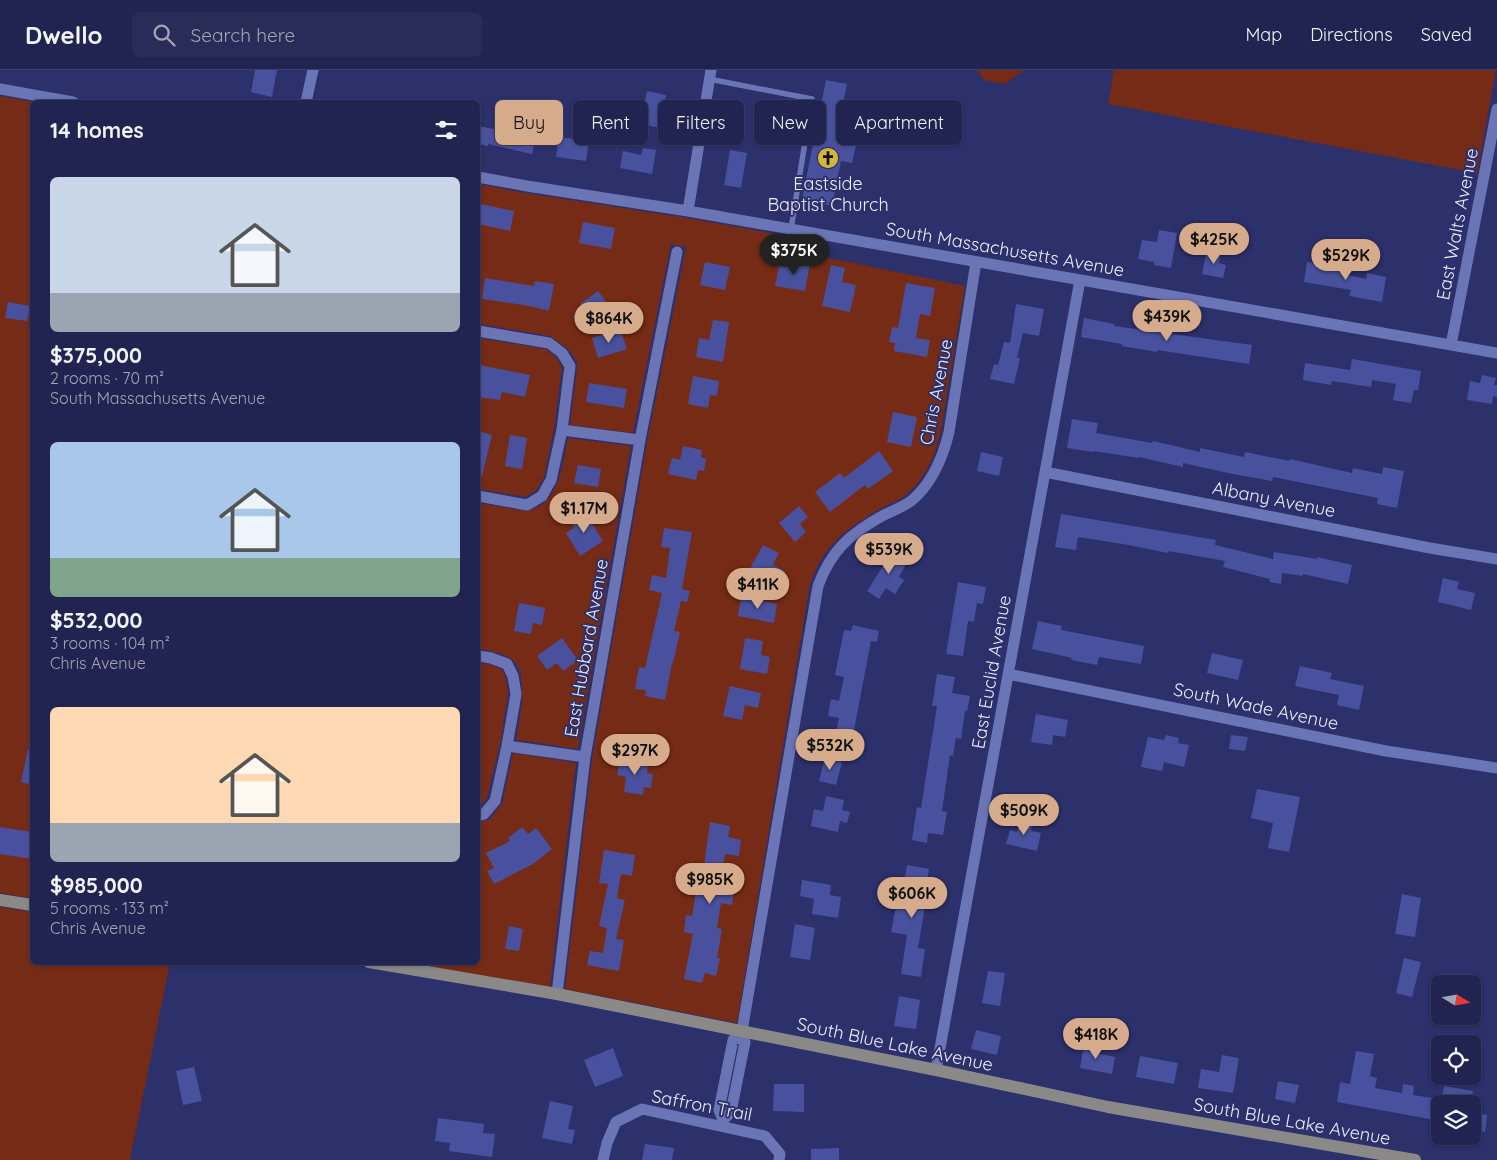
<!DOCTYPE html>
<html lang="en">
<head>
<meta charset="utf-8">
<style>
	:root { --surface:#212450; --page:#292c57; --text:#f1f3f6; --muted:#a2a4b7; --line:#3e4167; --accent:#d6ab8b }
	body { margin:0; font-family:Quicksand,sans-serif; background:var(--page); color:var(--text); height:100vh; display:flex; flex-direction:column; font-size:19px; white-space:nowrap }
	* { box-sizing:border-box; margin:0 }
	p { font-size:16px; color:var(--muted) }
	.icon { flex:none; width:28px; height:28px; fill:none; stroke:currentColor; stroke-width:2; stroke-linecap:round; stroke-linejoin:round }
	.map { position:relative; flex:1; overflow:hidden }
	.drawer { position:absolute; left:30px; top:30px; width:450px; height:865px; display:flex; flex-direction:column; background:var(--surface); border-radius:8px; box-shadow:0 1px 4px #0004,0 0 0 1px var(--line) }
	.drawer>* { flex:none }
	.banner { position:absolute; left:495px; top:30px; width:475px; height:45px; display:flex; gap:10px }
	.needle { width:32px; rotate:101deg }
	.controls { position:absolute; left:1431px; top:905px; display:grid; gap:10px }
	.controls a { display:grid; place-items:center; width:50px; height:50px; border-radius:8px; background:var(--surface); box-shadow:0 1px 4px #0004,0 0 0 1px var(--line); font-size:25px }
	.price { position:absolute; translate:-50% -42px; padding:0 11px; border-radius:18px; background:var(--accent); color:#111; font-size:16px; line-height:32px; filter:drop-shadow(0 1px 2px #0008) }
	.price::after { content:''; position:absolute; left:50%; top:30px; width:15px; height:11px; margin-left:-8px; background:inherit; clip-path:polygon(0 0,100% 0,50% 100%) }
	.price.selected { background:#222; color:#fff }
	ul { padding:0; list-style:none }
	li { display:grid; align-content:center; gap:10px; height:265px; padding:0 20px }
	li span { display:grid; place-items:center; height:155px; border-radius:8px; color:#555 }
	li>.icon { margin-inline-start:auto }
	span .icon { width:90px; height:90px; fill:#fffc; stroke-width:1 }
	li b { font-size:21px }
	h2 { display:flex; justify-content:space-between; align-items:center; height:60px; padding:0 20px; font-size:21px }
	.chip { padding:0 18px; border-radius:8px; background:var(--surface); box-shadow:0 1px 4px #0004,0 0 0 1px var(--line); font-size:18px; line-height:45px }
	.chip.selected { background:var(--accent); color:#111 }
	header { display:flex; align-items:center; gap:30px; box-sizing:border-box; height:70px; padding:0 25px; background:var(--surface); border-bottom:1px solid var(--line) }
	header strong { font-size:24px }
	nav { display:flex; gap:28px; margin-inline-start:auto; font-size:18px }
	.search { width:350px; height:45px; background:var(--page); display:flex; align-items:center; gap:12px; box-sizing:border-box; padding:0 18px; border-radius:8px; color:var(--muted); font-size:19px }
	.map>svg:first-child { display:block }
</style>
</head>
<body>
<header>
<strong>Dwello</strong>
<div class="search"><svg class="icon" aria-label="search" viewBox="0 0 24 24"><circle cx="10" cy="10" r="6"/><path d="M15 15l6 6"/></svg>Search here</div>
<nav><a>Map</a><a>Directions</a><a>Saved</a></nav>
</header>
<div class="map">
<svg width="1497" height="1090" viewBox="0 0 1497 1090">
	<rect width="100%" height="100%" fill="#2c306b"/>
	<path fill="#752b16" d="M977,0H1024L1005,14L984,10Z
		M1114,0H1496L1477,103L1108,34Z
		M0,26L34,32H32V828L0,823Z
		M478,114L525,123L687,148L787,166L785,179L965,216L941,360C936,384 926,408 907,424C899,431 889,434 880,439C844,460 825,474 810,514L737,953L565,919L592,689L647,372L686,177L671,174L633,363L570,355L577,297V293L569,280L550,266L478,254Z
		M478,268L546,279L556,287L562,297L554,359L544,407L536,421L525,427L478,419Z
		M568,368L631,376L578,679L516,670C519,650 531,602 511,589C501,582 488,581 478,579V433L526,441C560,435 562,395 568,368Z
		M478,593L489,594L502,599L506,608L508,624L500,674L487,728L478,739Z
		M513,683L576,693L550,917L409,893L478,892V753L490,749L502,733Z
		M0,837L32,842V892L170,893L130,1090H0Z"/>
	<path fill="#49519e" d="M255,0H277L272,27L251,22Z
		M826,10L847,14L838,58L859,62L852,93L841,91L832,136L802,129Z
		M647,21L666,25L661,58L640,54L641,46H637L639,34L644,35Z
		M478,56L504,61V59L536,66L532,84L488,74V76L478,74Z
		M559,67L589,71L586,91L556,87Z
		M643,78L656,80L652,104L620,98L623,81L641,85Z
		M730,80L747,83L741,118L724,115Z
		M481,134L514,141L510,161L478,154Z
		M583,152L615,158L611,179L579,173Z
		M1159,160L1177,163L1171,198L1154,195V192L1138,189L1142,170L1157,172Z
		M1207,180L1221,182L1219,193L1226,195L1223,208L1202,204Z
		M794,190L810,193L805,221L775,216L779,196L793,198Z
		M705,192L730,197L725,220L700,215Z
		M1307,192L1343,198L1342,204L1366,209L1367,203L1386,207L1382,232L1349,226L1351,220L1304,212Z
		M831,195L845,198L842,212L856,215L850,242L822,236Z
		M485,208L534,216L535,211L554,214L549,241L530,236L482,229Z
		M906,213L935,218L930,246L920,244L916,268L930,270L927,287L894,281L895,273L889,272L892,257L898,258Z
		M598,221L613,241L584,262L573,247L584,239L580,234Z
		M8,232L30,236L27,251L5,248Z
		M1016,234L1044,239L1039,266L1023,263L1017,288H1020L1014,314L990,309L994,294L998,295L1004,272L1010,273Z
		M1084,248L1114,254V256L1252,275L1249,294L1157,280V282L1122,276V274L1081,267Z
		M713,250L729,252L723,292L696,287L699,268L709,270Z
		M620,259L627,279L598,288L592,268Z
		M1352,289L1421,301L1418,320H1414L1411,333L1393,330L1396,314L1372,310L1371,317L1332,311L1331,315L1303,310L1305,293L1350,300Z
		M479,295L530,305L525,327L502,322L500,330L478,327V306Z
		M1482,305L1496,308L1494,315H1497V327L1493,326L1492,334L1467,330L1470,311L1480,313Z
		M693,306L719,311L717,326L710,325L708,338L688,334Z
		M589,313L627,319L624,338L586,332Z
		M893,342L917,347L911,377L887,372Z
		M1072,349L1098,353L1096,363L1152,373L1153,371L1200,382V378L1244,387L1245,382L1290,391V389L1352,403L1353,398L1382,404L1383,397L1404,401L1397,438L1377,434L1378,428L1273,407L1272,411L1228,403L1183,393V397L1139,387V388L1093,381V382L1067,378Z
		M478,361L492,365L482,406H478Z
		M510,365L527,368L522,399L505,396Z
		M683,376L702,380L701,387L706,389L704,401L698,400L696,410L668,404L672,388L680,390Z
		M879,381L893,401L868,419L865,415L830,442L815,422L840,403L844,408Z
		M981,382L1003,387L999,406L977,401Z
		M578,395L601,399L598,417L574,413Z
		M799,436L808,447L800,454L806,462L795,472L779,453Z
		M584,441L603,471L580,486L566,463L574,458L570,450Z
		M1061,444L1216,470L1215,475L1273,489L1274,482L1317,489V487L1352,495L1348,514L1303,504V506L1282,503L1281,514L1270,512V509L1223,497L1225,491L1169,481L1168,483L1123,474L1078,467L1076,480L1055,477Z
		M664,458L692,462L682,519L690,521L687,532L681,531L674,561L680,562L673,593H672L665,630L645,626L646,620L635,619L639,597L645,598L662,523L649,520L652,505L666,508L670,478L661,477Z
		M763,475L779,483L773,495L785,501L778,516L749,500Z
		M894,479L909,489L899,507L904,510L895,524L886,518L879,529L867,521Z
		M1443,508L1459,512L1457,519L1475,523L1471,540L1438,532Z
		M958,512L986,517L983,534L977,533L974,552L968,551L963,586L946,584Z
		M741,527L777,534L774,553L738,546Z
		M519,533L545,538L542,555L533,553L531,564L514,561Z
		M1038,551L1062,556L1061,560L1144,576L1141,594L1099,587L1097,595L1071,590L1072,588L1032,579Z
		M853,555L879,561L877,572L871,571L853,665L836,662L839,648L828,646L831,629L839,631L844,607L835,605L844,560L851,561Z
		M562,568L578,590L563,601L557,593L547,600L537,586Z
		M745,568L763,571L761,585L770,587L767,604L740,599Z
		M1212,583L1243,590L1238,610L1207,603Z
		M1300,596L1332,603L1330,609L1364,616L1359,640L1337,635L1339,625L1295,616Z
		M937,604L955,607L952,623L970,626L967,641H965L961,669L956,668L953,686L950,685L942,741L947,742L943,765L928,763L927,773L912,770L917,737L921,738L937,636H932Z
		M730,616L761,623L758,638L745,635L742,650L723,646Z
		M1036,644L1068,650L1065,667L1053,665L1052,675L1031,672Z
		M1166,665L1179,668L1178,673L1189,675L1184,697L1164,692L1162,701L1141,697L1148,667L1164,670Z
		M1231,665L1248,667L1245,681L1229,679Z
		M28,679H32V715L21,712Z
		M620,688L648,693L647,703L653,704L651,718L644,717L643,725L624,722L626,707L617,705Z
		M825,688L842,692L836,715L819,711Z
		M1257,719L1300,727L1289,782L1268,778L1273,753L1251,748Z
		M826,726L844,730L842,740L850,742L847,753L840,751L838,762L811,756L814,739L823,741Z
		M1020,748L1033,751L1031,761L1041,763L1037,781L1006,774L1010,760L1017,762Z
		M710,752L730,756L728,767L741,770L739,786L725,784L720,816L734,819L732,835L721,833L717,858L722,859L717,888H720L716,906L705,903L702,913L684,909L693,864L684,862L686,845L692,846L698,809L702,810Z
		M0,757L32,762V789L0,784Z
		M522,757L528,764L536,758L552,779L533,794L494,814L487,801L494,798L486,783L510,771L508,768Z
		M604,780L635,785L632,806L621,804L617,828L625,830L616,869L624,870L619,901L587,895L590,881L603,883L607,858L599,856L608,814L599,813Z
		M907,795L929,799L924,830H926L918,878L925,879L921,907L901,904L907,865L891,862L898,825L902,826Z
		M802,810L831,815L830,825L841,827L838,848L812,844L814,829L800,826Z
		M1402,824L1421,828L1415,867L1395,864Z
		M795,854L815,858L810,890L790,887Z
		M509,856L523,859L519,881L505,879Z
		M1404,888L1421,892L1412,927L1396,923Z
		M988,901L1005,903L1000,936L982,933Z
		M899,926L920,930L916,959L894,956Z
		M976,960L1001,966L997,985L971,979Z
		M1084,974L1100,977L1099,984L1115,987L1112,1004L1080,998Z
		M613,978L623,1006L595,1017L584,990Z
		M1356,981L1374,984L1370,1006L1377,1008L1375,1018L1402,1023L1403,1014L1414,1016L1413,1025L1440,1029V1051L1337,1032L1340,1012L1350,1014Z
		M1222,985L1239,988L1233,1023L1198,1018L1201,999L1219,1002Z
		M1140,986L1178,993L1174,1014L1136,1007Z
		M194,997L202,1031L183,1035L176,1001Z
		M1278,1011L1299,1015L1295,1033L1275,1029Z
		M774,1014H804V1042L773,1041Z
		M1444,1016L1473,1021L1471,1034H1441Z
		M550,1031L573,1036L568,1059L575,1060L572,1074L542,1068Z
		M1472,1043L1487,1045L1485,1062L1472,1060Z
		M438,1048L484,1054L483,1063L495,1064L492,1087L449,1081L450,1073L435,1071Z
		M645,1074L674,1078L672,1090H642Z
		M839,1078V1090H811V1079Z"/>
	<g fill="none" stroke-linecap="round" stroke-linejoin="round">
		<path stroke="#6b75b6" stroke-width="5.5" d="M709,9L812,29L791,159"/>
		<path stroke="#6b75b6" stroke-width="11" d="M0,19L73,32
			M306,32L313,0
			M478,107L527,116L688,141L1497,283
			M688,141L711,0
			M478,261L549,273L562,283L570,296L562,360L551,410L542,426L527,435L478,426
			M1451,275L1497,39
			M562,360L640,370
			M1045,402L1430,478L1497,489
			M478,586L491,588L507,594L513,606L516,624L507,676L495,731L484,744L478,746
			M1008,604L1386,681L1497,698
			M507,676L585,687
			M557,924L585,687L640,370L677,182
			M936,1000L1080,210
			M723,1050L719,1040L733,970L741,967
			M721,1056L723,1050L731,1042L745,972L741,967L742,961L818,516C831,480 851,463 884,445C893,441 902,437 911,431C932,414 943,387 949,362L976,192
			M603,1090L607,1073L616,1052L642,1039L765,1066L780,1084L779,1090"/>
		<path stroke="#8b8888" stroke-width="12" d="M0,830L32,835
			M369,892L557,924L936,1000L1108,1037L1415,1090"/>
	</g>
	<defs>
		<g id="church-disc" transform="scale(1.125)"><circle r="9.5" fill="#d3b635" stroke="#2c306b"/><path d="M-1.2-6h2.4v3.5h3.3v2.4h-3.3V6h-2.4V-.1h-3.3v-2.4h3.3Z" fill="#111"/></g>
	</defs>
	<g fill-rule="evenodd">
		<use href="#church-disc" x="828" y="88"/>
	</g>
	<g text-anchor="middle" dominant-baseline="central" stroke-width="4" stroke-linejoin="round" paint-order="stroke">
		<g font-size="18" fill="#e9ecfb" stroke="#2c306b">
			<text x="828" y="113">Eastside<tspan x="828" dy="21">Baptist Church</tspan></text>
		</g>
		<g font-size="18" fill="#e9ecfb" stroke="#2c306b">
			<text transform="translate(1457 154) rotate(-79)">East Walts Avenue</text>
			<text transform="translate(1005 179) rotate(10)">South Massachusetts Avenue</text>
			<text transform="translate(936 322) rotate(-79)">Chris Avenue</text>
			<text transform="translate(1274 429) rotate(11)">Albany Avenue</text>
			<text transform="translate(586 578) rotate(-80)">East Hubbard Avenue</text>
			<text transform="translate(991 602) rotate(-80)">East Euclid Avenue</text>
			<text transform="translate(1256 636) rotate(12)">South Wade Avenue</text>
			<text transform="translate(895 974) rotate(12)">South Blue Lake Avenue</text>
			<text transform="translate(702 1035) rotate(11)">Saffron Trail</text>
			<text transform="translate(1292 1051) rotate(10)">South Blue Lake Avenue</text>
		</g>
	</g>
</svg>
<div class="controls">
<a><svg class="needle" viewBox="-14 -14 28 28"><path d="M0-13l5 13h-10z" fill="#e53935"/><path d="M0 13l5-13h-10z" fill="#a2a4b7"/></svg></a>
<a><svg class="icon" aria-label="locate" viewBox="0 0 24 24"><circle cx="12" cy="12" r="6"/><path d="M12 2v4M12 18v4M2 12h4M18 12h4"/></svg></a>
<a><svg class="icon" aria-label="layers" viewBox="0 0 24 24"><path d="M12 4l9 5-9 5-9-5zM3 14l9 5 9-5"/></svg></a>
</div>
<b class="price" style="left:1214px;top:195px">$425K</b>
<b class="price selected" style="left:794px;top:206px">$375K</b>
<b class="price" style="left:1346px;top:211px">$529K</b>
<b class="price" style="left:1167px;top:272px">$439K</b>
<b class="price" style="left:609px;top:274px">$864K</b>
<b class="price" style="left:584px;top:464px">$1.17M</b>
<b class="price" style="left:889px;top:505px">$539K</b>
<b class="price" style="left:758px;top:540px">$411K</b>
<b class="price" style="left:830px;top:701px">$532K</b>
<b class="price" style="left:635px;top:706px">$297K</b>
<b class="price" style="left:1024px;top:766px">$509K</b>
<b class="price" style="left:710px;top:835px">$985K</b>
<b class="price" style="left:912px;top:849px">$606K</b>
<b class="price" style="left:1096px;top:990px">$418K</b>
<div class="banner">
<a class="chip selected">Buy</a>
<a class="chip">Rent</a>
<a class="chip">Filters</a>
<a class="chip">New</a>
<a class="chip">Apartment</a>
</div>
<section class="drawer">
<h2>14 homes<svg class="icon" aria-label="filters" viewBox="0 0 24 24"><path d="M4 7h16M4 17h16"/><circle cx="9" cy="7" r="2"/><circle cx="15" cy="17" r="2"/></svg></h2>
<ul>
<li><span style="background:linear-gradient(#c9d6e8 75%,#9aa5b1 0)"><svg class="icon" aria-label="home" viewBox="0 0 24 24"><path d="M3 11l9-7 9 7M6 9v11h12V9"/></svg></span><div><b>$375,000</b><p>2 rooms · 70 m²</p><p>South Massachusetts Avenue</p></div></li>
<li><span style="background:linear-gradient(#a9c7e8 75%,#7fa58c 0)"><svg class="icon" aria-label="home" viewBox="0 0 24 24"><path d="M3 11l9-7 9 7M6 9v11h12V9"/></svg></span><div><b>$532,000</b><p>3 rooms · 104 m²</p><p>Chris Avenue</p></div></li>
<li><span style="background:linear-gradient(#ffd9b3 75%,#9aa5b1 0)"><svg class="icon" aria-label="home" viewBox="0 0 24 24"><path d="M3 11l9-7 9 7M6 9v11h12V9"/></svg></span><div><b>$985,000</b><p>5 rooms · 133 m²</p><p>Chris Avenue</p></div></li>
</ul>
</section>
</div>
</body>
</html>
